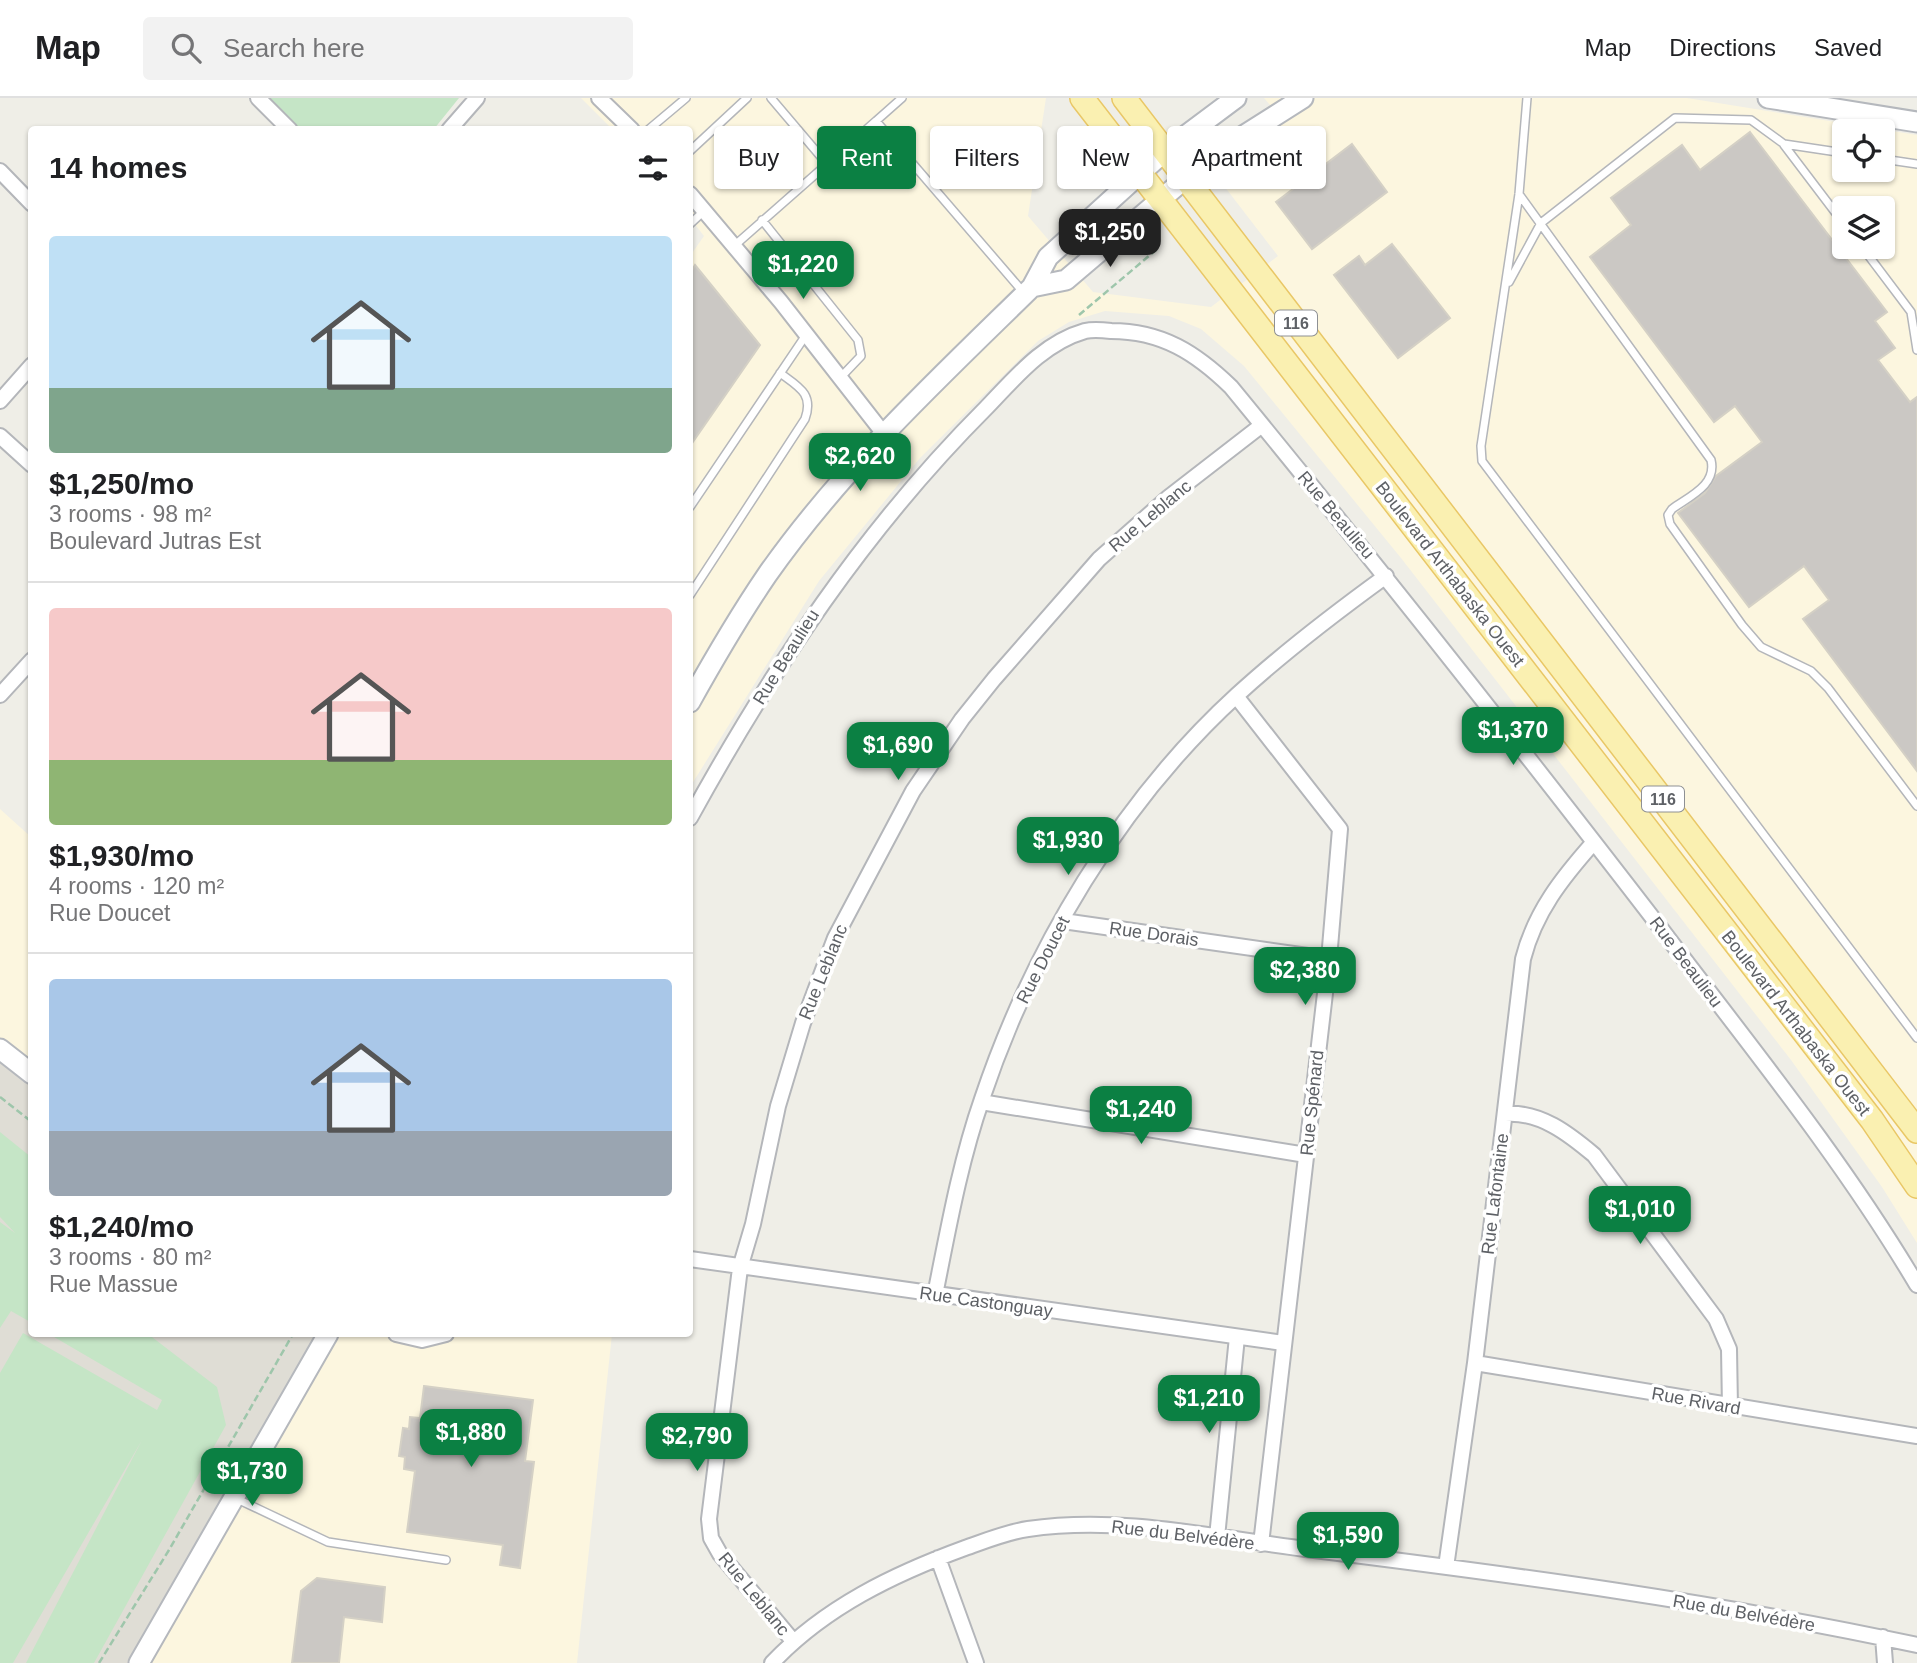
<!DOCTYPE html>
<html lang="en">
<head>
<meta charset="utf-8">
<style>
	:root { --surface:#fff; --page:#f2f2f2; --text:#202124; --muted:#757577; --line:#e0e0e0; --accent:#0b8043 }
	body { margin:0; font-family:Arial,sans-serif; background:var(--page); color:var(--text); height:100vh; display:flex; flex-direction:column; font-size:26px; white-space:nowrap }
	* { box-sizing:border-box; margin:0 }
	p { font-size:23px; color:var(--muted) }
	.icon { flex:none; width:38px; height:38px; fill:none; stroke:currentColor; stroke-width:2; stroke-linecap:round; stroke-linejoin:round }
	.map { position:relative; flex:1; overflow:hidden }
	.details { position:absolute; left:28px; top:28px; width:665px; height:1211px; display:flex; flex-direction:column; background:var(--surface); border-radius:7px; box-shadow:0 2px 5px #0004 }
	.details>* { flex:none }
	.guide { position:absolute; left:714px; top:28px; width:665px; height:63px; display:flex; gap:14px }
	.controls { position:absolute; left:1832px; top:21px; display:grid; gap:14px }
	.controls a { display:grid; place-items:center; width:63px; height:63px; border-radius:7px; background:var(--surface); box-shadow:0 2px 5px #0004; font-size:35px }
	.price { position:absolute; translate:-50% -60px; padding:0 16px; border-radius:14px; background:var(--accent); color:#fff; font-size:23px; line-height:46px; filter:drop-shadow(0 2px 4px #0008) }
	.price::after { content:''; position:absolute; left:50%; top:42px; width:21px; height:16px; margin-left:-10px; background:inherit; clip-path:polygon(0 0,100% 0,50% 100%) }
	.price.on { background:#222; color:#fff }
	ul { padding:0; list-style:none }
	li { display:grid; align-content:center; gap:14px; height:371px; padding:0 21px }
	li+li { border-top:2px solid var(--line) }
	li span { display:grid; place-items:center; height:217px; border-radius:7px; color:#555 }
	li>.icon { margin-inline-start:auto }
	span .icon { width:126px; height:126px; fill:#fffc; stroke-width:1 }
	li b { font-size:30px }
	h2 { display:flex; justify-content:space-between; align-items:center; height:84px; padding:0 21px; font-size:30px }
	.tag { padding:0 24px; border-radius:7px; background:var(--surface); box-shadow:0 2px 5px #0004; font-size:24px; line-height:63px }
	.tag.on { background:var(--accent); color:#fff }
	header { display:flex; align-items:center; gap:42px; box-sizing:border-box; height:98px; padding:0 35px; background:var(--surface); border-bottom:2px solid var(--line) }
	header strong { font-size:33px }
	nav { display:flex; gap:38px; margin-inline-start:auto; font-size:24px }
	.search { width:490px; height:63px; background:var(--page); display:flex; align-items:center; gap:18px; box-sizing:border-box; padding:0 24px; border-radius:7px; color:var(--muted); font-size:26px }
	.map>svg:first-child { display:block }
</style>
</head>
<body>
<header>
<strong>Map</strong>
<div class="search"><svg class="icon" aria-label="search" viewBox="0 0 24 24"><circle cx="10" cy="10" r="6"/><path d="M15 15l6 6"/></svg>Search here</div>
<nav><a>Map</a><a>Directions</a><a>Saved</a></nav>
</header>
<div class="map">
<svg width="1917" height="1565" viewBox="0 0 1917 1565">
	<rect width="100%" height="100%" fill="#efeee7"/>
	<path fill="#fcf6df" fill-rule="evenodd" d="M581,0H1046L1028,118L1093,194L1211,209L1278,158L1218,80L1285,24L1264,0H1687L1917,37V1145L1882,1089L1791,962L1401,460L1244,268L1201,231L1169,218L1105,213L1069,224L1038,243L920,360L819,483L690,689V158L704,138L690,120V32L612,31ZM1844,33H1883V72H1844ZM1844,110H1883V149H1844Z
		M0,711L31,739V975L0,951Z
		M328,1236H612L577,1565H140Z"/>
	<path fill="#dfddd5" d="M0,951L31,975L32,1236H328L140,1565H0Z"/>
	<path fill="#c5e5c6" d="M269,0H459L434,31L301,32Z
		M0,1034L31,1059L32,1225L11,1213L0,1230V1124L15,1135L0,1119Z
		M23,1235L157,1312L162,1302L49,1236H148L217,1289L226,1327L94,1565H26L142,1342L13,1565H0V1275Z"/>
	<path fill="#cbc8c4" stroke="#d4d0c5" stroke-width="2" d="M1750,34L1887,214L1875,223L1895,250L1878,262L1910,304L1917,299V673L1803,521L1829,502L1804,468L1749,509L1678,415L1705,395L1716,378L1762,344L1735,308L1714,324L1590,159L1631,127L1611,100L1682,47L1700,72Z
		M1352,46L1387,94L1312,151L1276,104Z
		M1392,146L1450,220L1398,260L1334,177L1359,158L1365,167Z
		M695,167L760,247L690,348V176Z
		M424,1288L533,1302L525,1363L534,1364L520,1470L500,1467L503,1447L407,1434L415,1373L404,1371L405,1359L399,1358L403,1330L409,1331L410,1319L420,1320Z
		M317,1480L385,1489L382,1524L344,1519L339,1565H292L301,1493Z"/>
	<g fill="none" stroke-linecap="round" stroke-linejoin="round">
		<g stroke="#b4b6ba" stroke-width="10">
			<path id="lane" d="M771,0L827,66
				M1527,0L1519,96L1481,348L1482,363L1917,940
				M876,23L902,0
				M648,32L686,0
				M1784,47L1844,126
				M690,53L747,0
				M1883,61L1917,66
				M1519,96L1711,362C1717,387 1690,398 1672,411L1668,417L1670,426L1742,527L1761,549L1811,573L1828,590L1917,708
				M762,122L858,242L861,258L840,280
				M690,126L704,113
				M734,148L876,23L1024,195
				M1862,149L1911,214L1917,252
				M1509,184L1541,125L1675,20L1751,22L1784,46L1844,55
				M690,409L806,237
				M690,497L805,321C814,296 799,289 780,275
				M235,1400L328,1444L446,1462"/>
		</g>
		<g stroke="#b4b6ba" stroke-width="18">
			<path id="street" d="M258,0L290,32
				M599,0L632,32
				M449,32L477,0
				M0,73L32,106
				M690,96L781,204L884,336
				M0,303L32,267
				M0,338L32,367
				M0,597L32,562
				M1236,598L1340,731L1329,861L1261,1446
				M690,720C772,571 865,431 986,310C1015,280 1043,245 1085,233C1093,231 1103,232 1111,233C1162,233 1196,255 1231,289C1378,468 1521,649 1662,832C1750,948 1843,1062 1917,1187
				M1063,823L1329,861
				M981,1004L1306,1057
				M1505,1016C1540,1013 1569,1036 1594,1057L1716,1221L1729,1251L1730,1309
				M690,1161L1283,1245
				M935,1197C948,1132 960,1064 982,1001C1032,852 1120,704 1237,597C1284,554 1335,515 1386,478
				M396,1236L422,1242L446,1236
				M1475,1265L1917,1338
				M1217,1439L1237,1239
				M938,1460L976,1565
				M1446,1469L1475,1265L1523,861C1535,814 1562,780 1594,744
				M1883,1539L1885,1565
				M793,1543L720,1456L711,1440L709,1421L740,1170L753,1126L778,1008L803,925L835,840L913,693L962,621L994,581L1099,461L1169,399L1262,327
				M772,1565C825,1509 894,1476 965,1450C985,1443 1007,1434 1028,1431C1124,1417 1219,1441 1314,1452C1515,1477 1718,1504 1917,1547"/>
		</g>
		<g stroke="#b5b8bd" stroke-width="23">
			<path id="secondary" d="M1768,0L1917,24
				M1032,189L1066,182L1213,57L1303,0
				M690,604C714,561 739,518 767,477C842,370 939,280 1032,189L1048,159L1165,53L1236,0
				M0,951L32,976
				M139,1565L328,1236"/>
		</g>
		<g stroke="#e9c766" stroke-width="26">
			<path id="primary" d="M1082,0L1872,1022L1917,1088
				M1124,0L1917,1033"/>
		</g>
		<path stroke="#9ec6ab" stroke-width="2.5" stroke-dasharray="7 3.5" stroke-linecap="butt" d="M1079,217L1156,152L1158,133
			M0,999L32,1024
			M99,1565L169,1452L293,1236"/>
		<use href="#lane" stroke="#fff" stroke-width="7"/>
		<use href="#street" stroke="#fff" stroke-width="14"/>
		<use href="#secondary" stroke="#fff" stroke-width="19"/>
		<use href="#primary" stroke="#faf0b1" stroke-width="23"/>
	</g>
	<g text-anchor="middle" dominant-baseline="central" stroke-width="7" stroke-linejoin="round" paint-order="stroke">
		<g fill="#fff" stroke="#8e9094" stroke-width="2">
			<rect x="1275" y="212.5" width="42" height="25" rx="5"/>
			<rect x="1642" y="688.5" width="42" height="25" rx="5"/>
		</g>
		<g font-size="16" font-weight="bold" fill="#5e6166">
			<text x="1296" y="225">116</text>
			<text x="1663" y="701">116</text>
		</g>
		<g font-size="18" fill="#5e6166" stroke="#fff">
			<text transform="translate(1336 417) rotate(50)">Rue Beaulieu</text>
			<text transform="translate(1150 418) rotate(-40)">Rue Leblanc</text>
			<text transform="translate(1450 476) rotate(52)">Boulevard Arthabaska Ouest</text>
			<text transform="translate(786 559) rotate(-58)">Rue Beaulieu</text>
			<text transform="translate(1154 836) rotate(8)">Rue Dorais</text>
			<text transform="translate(1043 862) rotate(-63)">Rue Doucet</text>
			<text transform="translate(1686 864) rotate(53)">Rue Beaulieu</text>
			<text transform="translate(823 874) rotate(-68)">Rue Leblanc</text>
			<text transform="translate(1796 925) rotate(52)">Boulevard Arthabaska Ouest</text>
			<text transform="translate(1312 1005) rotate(-84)">Rue Spénard</text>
			<text transform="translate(1495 1096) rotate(-83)">Rue Lafontaine</text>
			<text transform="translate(986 1204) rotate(8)">Rue Castonguay</text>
			<text transform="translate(1696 1303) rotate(10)">Rue Rivard</text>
			<text transform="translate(1183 1437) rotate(7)">Rue du Belvédère</text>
			<text transform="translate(754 1496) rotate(51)">Rue Leblanc</text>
			<text transform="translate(1744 1515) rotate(10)">Rue du Belvédère</text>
		</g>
	</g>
</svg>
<div class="controls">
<a><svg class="icon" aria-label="locate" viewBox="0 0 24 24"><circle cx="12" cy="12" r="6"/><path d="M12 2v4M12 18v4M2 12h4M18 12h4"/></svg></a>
<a><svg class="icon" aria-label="layers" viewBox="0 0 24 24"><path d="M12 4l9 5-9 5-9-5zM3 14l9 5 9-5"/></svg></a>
</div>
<b class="price on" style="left:1110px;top:171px">$1,250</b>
<b class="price" style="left:803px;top:203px">$1,220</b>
<b class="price" style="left:860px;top:395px">$2,620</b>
<b class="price" style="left:1513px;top:669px">$1,370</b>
<b class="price" style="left:898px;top:684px">$1,690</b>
<b class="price" style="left:1068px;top:779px">$1,930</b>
<b class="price" style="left:1305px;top:909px">$2,380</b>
<b class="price" style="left:1141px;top:1048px">$1,240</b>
<b class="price" style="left:1640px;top:1148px">$1,010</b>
<b class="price" style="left:1209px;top:1337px">$1,210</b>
<b class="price" style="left:471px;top:1371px">$1,880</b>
<b class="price" style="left:697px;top:1375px">$2,790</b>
<b class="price" style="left:252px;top:1410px">$1,730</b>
<b class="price" style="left:1348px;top:1474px">$1,590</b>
<div class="guide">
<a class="tag">Buy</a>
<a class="tag on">Rent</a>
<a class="tag">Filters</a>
<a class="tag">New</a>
<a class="tag">Apartment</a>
</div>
<section class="details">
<h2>14 homes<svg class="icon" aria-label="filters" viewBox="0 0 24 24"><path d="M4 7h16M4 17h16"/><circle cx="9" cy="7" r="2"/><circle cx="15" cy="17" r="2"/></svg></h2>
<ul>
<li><span style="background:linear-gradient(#bfe0f5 70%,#7fa58c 0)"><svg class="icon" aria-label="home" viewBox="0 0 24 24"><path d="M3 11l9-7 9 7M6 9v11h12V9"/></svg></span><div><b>$1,250/mo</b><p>3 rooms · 98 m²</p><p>Boulevard Jutras Est</p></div></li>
<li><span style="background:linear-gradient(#f6c9c9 70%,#8fb573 0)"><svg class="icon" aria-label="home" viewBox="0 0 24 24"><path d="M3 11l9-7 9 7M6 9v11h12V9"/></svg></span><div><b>$1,930/mo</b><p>4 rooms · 120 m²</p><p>Rue Doucet</p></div></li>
<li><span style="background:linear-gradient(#a9c7e8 70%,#9aa5b1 0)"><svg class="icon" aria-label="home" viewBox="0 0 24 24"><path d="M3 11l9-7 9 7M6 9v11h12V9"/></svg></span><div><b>$1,240/mo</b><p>3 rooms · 80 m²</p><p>Rue Massue</p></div></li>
</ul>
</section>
</div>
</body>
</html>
